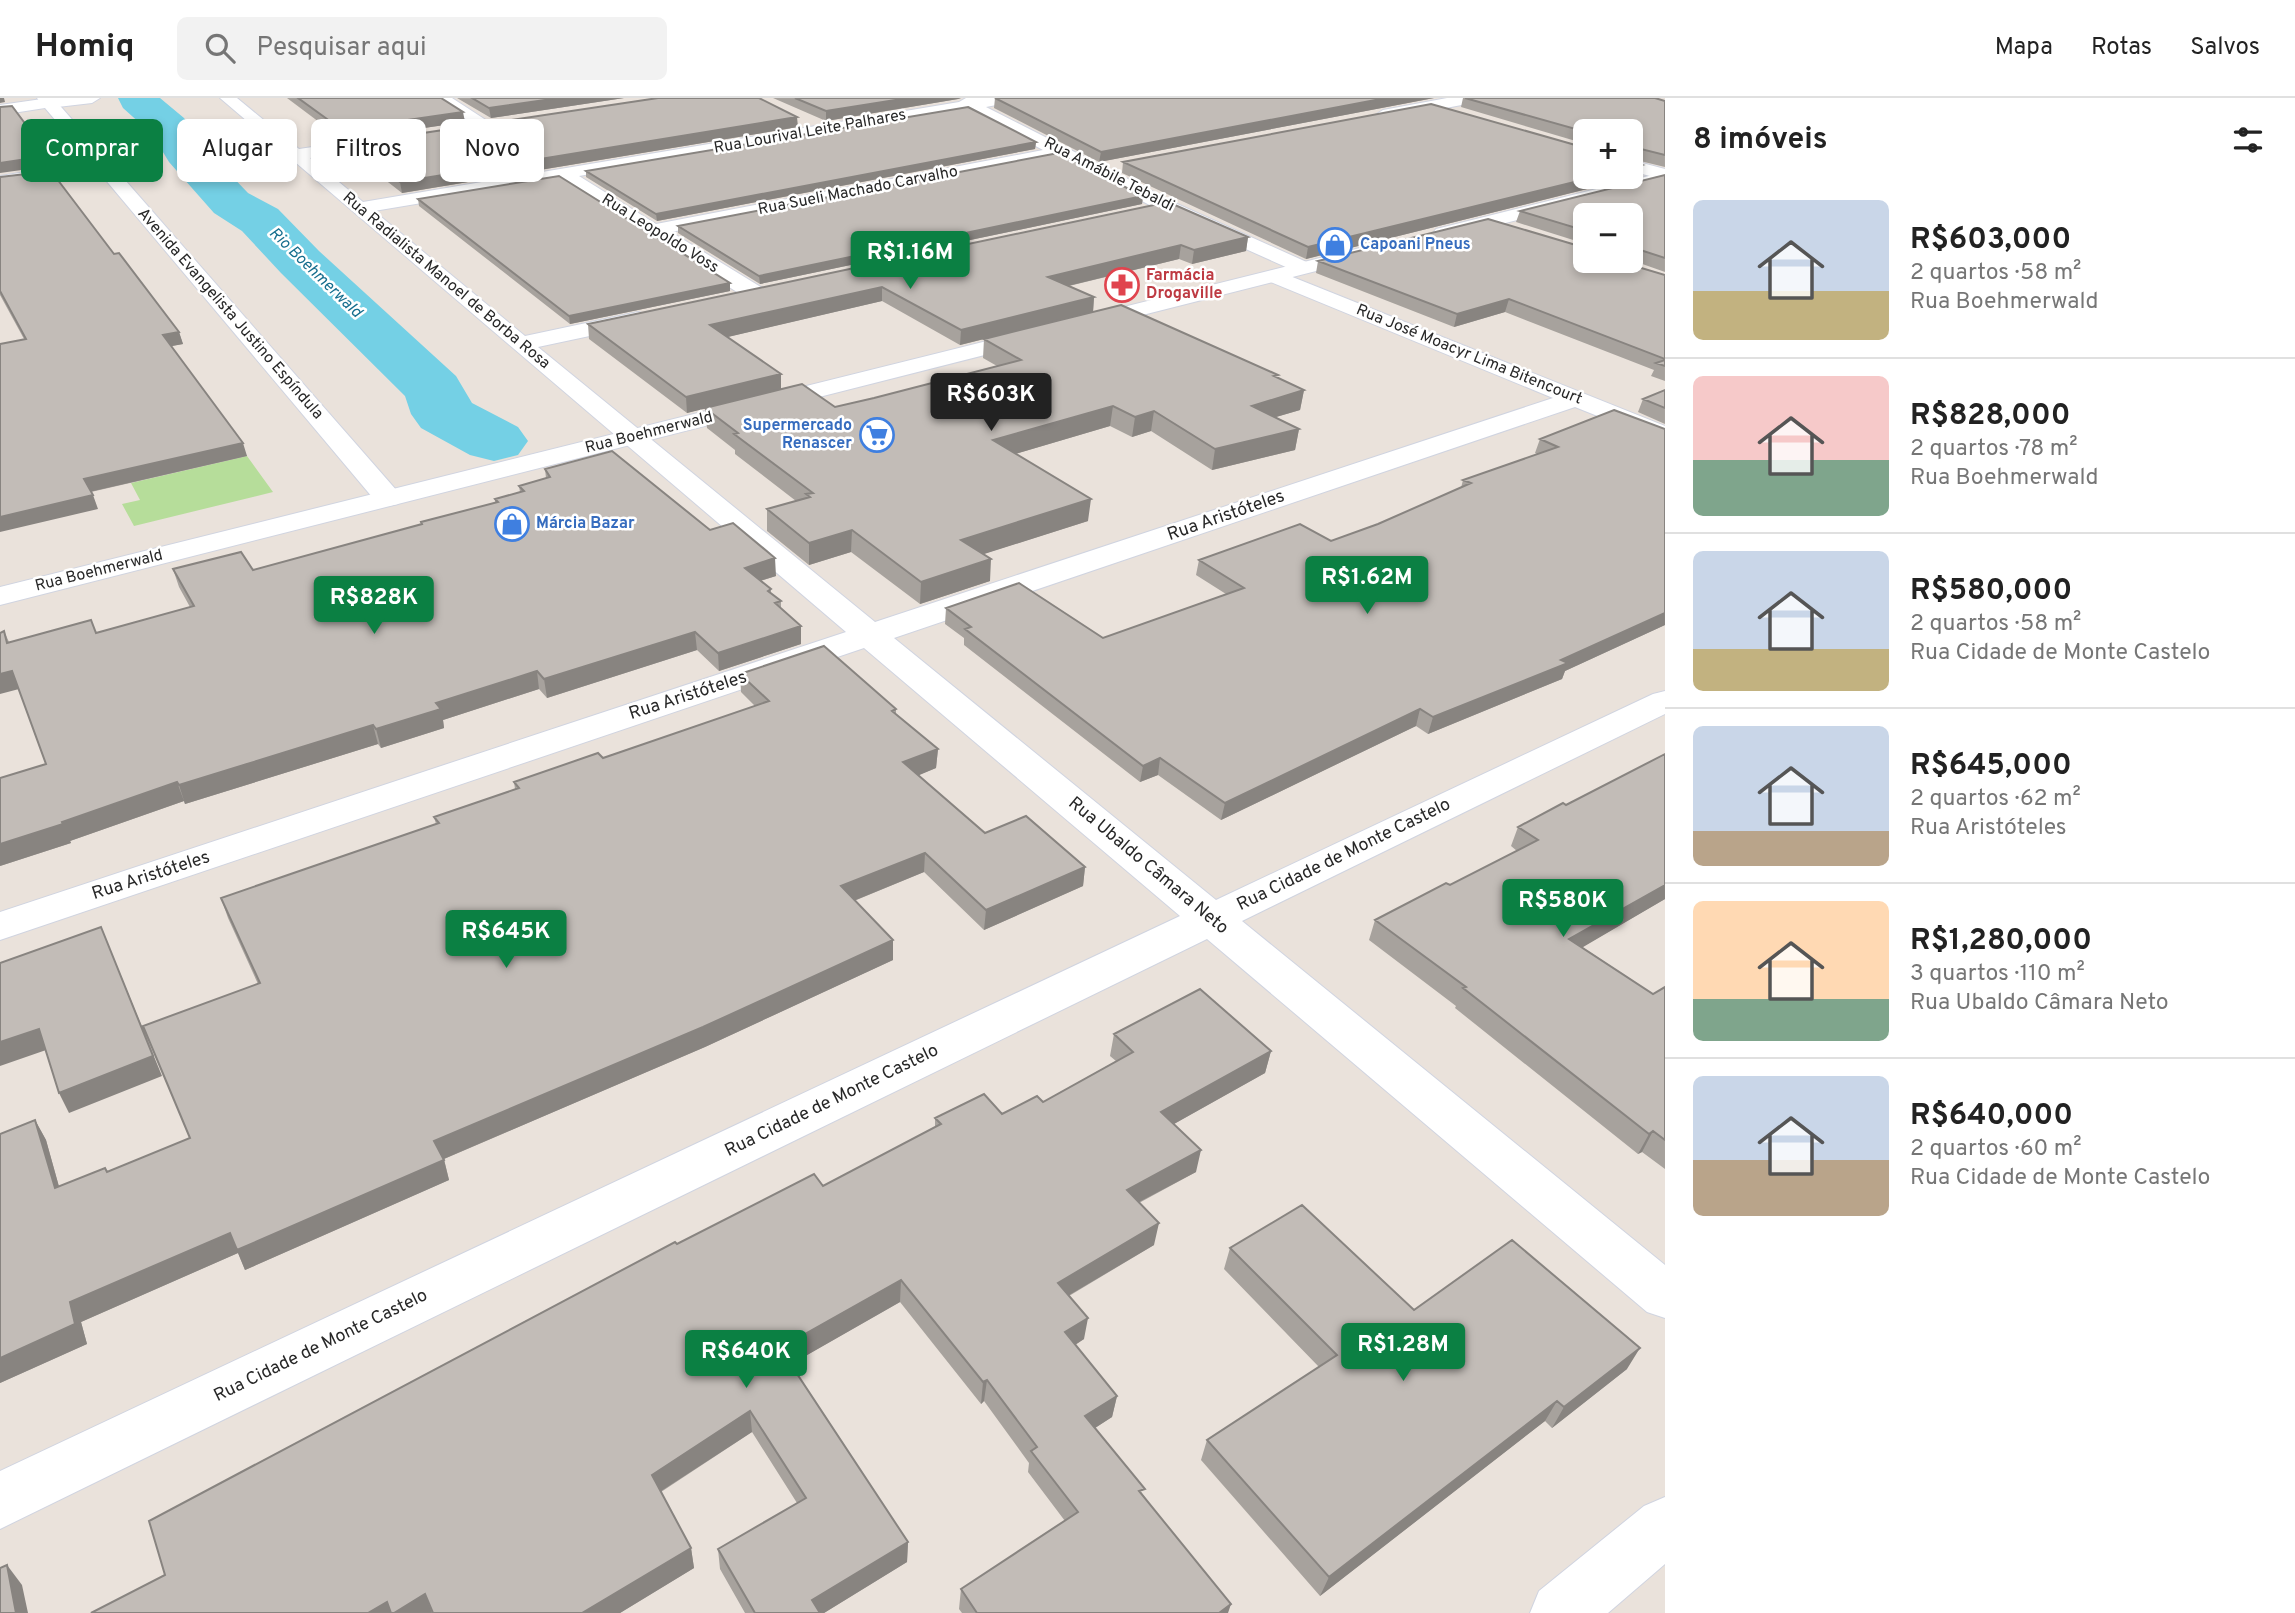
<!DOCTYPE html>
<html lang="pt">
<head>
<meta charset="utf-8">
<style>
	:root { --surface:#fff; --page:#f2f2f2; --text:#222; --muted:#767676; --line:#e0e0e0; --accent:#0b8043 }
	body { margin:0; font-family:Overpass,sans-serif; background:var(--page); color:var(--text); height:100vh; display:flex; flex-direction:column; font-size:26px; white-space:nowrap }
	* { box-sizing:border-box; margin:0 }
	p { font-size:23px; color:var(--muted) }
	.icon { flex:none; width:38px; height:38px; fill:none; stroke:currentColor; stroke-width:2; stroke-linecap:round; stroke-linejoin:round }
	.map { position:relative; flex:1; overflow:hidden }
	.sheet { display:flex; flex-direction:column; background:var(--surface); width:630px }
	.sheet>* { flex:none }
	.guide { position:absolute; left:21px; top:21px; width:665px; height:63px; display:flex; gap:14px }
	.buttons { position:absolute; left:1573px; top:21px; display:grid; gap:14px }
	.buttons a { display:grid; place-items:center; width:70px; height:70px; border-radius:10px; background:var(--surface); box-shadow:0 4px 10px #0003; font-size:35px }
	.price { position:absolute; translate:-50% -60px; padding:0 16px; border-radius:7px; background:var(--accent); color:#fff; font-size:23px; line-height:46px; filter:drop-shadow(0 2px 4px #0008) }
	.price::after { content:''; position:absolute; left:50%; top:42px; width:21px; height:16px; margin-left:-10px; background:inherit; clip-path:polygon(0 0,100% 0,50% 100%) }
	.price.active { background:#222; color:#fff }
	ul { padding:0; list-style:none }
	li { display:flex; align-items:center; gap:21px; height:175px; padding:0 28px }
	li+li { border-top:2px solid var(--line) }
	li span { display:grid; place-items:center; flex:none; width:196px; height:140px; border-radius:10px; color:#555 }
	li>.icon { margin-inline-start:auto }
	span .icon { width:84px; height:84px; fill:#fffc; stroke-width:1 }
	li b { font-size:30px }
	h2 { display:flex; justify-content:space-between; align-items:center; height:84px; padding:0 28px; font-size:30px }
	.pill { padding:0 24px; border-radius:10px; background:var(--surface); box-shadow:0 4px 10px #0003; font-size:24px; line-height:63px }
	.pill.active { background:var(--accent); color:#fff }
	header { display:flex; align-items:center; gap:42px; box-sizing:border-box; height:98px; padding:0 35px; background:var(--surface); border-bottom:2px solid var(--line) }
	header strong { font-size:33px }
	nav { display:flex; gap:38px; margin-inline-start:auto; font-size:24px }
	.search { width:490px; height:63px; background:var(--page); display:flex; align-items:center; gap:18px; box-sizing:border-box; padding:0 24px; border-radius:10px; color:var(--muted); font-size:26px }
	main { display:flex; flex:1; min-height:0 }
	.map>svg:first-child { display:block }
</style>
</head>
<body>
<header>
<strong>Homiq</strong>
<div class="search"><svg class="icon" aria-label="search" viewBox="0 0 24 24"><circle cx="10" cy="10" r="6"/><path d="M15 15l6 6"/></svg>Pesquisar aqui</div>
<nav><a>Mapa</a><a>Rotas</a><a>Salvos</a></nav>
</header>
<main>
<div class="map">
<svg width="1665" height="1515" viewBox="0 0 1665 1515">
	<rect width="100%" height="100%" fill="#eae2db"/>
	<path fill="#b6dd9a" d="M247,358L273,394L134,428L122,406L140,402L131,385Z"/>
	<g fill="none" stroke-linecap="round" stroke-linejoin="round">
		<path fill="#74d0e5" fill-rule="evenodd" d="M118,0H160L184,20L202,47L248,95L278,111L319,153L456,278L472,305L518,329L528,343L518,357L494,363L470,357L421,330L411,316L405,298L281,175L242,133L214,115L169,64L152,36L123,10Z"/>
		<g stroke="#d0d4e0" stroke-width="2">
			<path id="street" d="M49,0L55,2L398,394L402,400L398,406L388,408L378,406L99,74L0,88V78L91,64L45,10L0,17V7Z
				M220,0H237L299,51L401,36L407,37L409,41L407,45L401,46L310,60L363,104L959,4L966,0H1020L1017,3L986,9L1175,105L1311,166L1314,170L1311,174H1297L1161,113L1058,59L671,134L764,191L767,196L764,201H748L560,82L374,113L525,238L638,214L646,216L649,221L646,226L538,249L875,524L1553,300L1266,182L1263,178L1266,174H1280L1665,328V345L1575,309L894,540L1216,802L1653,596L1665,593V616L1242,823L1665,1167V1220L1647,1214L1207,841L0,1431V1373L1180,818L864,550L0,842V814L846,534ZM968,12L1043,52L656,126L579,78Z
				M433,0H452L495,28L493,31H481Z
				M1447,0H1480L1472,5L1383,22L1375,17L1383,12Z
				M1631,62L1665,71V82L1631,73Z
				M1665,1399V1466L1608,1515H1530L1539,1493L1644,1408Z"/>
		</g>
		<g stroke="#d0d4e0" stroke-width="2">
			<path id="secondary" d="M37,0H100L92,5L49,10L43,8Z
				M1665,74V84L1443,141L1433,135L1436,131Z
				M1368,148L1375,150L1378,154L1375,158L0,507V489Z"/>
		</g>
		<use href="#street" fill="#fff" fill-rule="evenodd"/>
		<use href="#secondary" fill="#fff" fill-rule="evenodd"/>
	</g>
	<path fill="#a7a29d" d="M287,0H441L465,24L335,43L321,33L319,24Z
		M457,0H624L491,20Z
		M773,0H961L958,1L826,23Z
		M995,0H1434L1099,64L994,10Z
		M1463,0L1665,3V69L1632,61V64L1642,67L1639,78L1306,161L1122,75L1123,64L1586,79L1631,33H1586V46L1461,9Z
		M798,29L402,95L352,56L350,46Z
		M1036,44L1035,51L657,123L586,79V73Z
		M1665,77V174L1631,162V117H1586V146L1516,124L1520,113Z
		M0,79L114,156L179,234L183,246L171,248L247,358L91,394L98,411L24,241L0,197Z
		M1143,98L1142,106L760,186L678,135V128Z
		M418,101L730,185V193L570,226L419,108Z
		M1168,104L1248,139L1246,153L1192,166L1179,161L1069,188L1094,199L1093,214L960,247L882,203L727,239L781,276V291L835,309L874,300L997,268L983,260L984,241L1277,279L1304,292L1300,312L1276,319L1299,331L1295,352L1212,372L1151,333L1132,339L1110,328L1015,356L1088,423L983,456L990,483L920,506L851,454L809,467L767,433V411L796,403L735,356V352L707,330L705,310L687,315L589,241L588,226Z
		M1318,163H1586L1665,177V283L1651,278L1654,272L1505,214L1454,229L1316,175Z
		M1665,292V326L1638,314L1643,301Z
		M1665,331V527L1565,573L1562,581L1428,636L1416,628L1221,722L1158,677L1140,684L964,547V540L945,526L946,510L1103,540L1226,496L1196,477L1199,462L1331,443L1378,426L1461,390L1463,382L1537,356L1535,355L1540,341Z
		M545,371L710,432L776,478L760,483L771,491V496L781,503V510L801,546L719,573L697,552L547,600L539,591L443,622L444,630L381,650L378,646L185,706L184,703L70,743L71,745L0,768L46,666L4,533L9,544L96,535L190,509L179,489L173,471L253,472L421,427V424L495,405V401L520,394L519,388L546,380Z
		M740,576L896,611V616L938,651L936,670L918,677L985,735L1085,769L1083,788L984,832L924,774L854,803L893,862L705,949L444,1061L449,1082L245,1172L238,1155L81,1224L87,1246L0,1285V1036L35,1022L46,1042L59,1089L107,1074L190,1040L258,886L228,820L221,800L436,726L434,719L515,691L514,684L603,660L755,608L741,594Z
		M1665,656V801L1582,849L1653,896L1665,889V1071L1642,1054L1638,1056L1455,910L1456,908L1369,842L1375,822L1450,787L1517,753L1511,748L1518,729L1566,707Z
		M1114,936L1271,953L1265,975L1174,1026L1196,1074L1139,1105L1154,1147L1069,1198L1084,1241L1075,1247L1117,1298L1112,1319L1095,1330L1228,1515H962L959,1511L961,1491L1065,1423L1028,1374L1029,1365L984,1303L981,1306L900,1204L791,1266L908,1444L907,1464L824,1515H745L720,1471L718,1451L797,1405L752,1334L661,1394L691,1450L694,1470L620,1515H91L165,1477L677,1146L823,1088L935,1029V1020L1002,1016L1043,1004L1116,963L1110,958Z
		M1230,1150L1414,1212L1627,1271L1552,1330L1545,1323L1320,1498L1201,1362L1207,1342L1319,1269L1224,1171Z"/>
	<path fill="#888480" d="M0,0H4L5,4L0,5Z
		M559,0H624L491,20L489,10Z
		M908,0H961L958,1L826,23V13Z
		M1386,0H1434L1099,64L1101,54Z
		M463,14L465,24L335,43L332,33Z
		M797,19L798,29L402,95L400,84Z
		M38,43L41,52L31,54L28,44Z
		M1036,44L1035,51L657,123L656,116Z
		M40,59L43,69L0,75V65Z
		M1642,67L1639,78L1306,161L1308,149L1595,79H1631V70Z
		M1143,98L1142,106L760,186L759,178Z
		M1248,139L1246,153L1192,166L1194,152Z
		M1181,147L1179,161L1047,193L1048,179Z
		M730,185V193L570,226L569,218Z
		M882,189V203L711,243L710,227Z
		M1094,199L1093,214L960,247L961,232Z
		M1509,201L1505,214L1454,229L1457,216Z
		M179,234L183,246L167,249L163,237Z
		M781,276V292L687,315L686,299Z
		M1304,292L1300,312L1249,327L1252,308Z
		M1113,308L1110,328L991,363L993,342Z
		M1154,313L1151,333L1132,339L1135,319Z
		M1299,331L1295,352L1212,372L1215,351Z
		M243,345L247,358L89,394L84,381Z
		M93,397L98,411L0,434V419Z
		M1091,401L1088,423L959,464L961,442Z
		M852,432L851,454L809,467V445Z
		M775,460L776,478L746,487L745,470Z
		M991,461L990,483L920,506L921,484Z
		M1665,515V527L1565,573L1562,581L1428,636L1433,619Z
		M801,528V546L719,573L718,555Z
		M695,534L697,552L547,600L544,581Z
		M12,573L19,591L0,596V576Z
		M537,573L539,591L443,622L444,630L381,650L376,631L436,605Z
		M1420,611L1416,628L1221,722L1225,705Z
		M373,627L378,646L185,706L179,687Z
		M938,651L936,670L903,684V664Z
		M1160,660L1158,677L1140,684L1143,668Z
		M177,684L184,703L70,743L62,724Z
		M63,726L71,745L0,768V746Z
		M925,755L924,774L841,808V788Z
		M1085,769L1083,788L984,832L986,812Z
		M1665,787V801L1561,862L1569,841Z
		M101,829L162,978L69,1015L59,995Z
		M893,842V862L705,949L439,1063L434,1043Z
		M39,931L49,951L0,968V944Z
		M1271,953L1265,975L1156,1036L1161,1014Z
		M35,1022L46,1042L65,1110L55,1090Z
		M1653,1033L1642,1054L1638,1056L1649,1036Z
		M1201,1052L1196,1074L1122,1113L1127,1092Z
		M444,1062L449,1082L245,1172L238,1155L81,1224L87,1246L0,1285V1260L70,1204L230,1135Z
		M1159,1125L1154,1147L1054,1206L1058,1185Z
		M901,1182L900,1204L781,1272L780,1250Z
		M1088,1220L1084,1241L1061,1256L1065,1234Z
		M1640,1250L1627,1271L1552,1330L1564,1309Z
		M987,1282L984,1303L981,1306L983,1284Z
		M1117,1298L1112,1319L1081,1339L1085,1318Z
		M1557,1303L1545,1323L1320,1498L1329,1479Z
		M750,1313L752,1334L655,1397L652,1377Z
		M908,1444L907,1464L824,1515H813L812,1502Z
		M691,1450L694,1470L620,1515H582Z
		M7,1467L22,1487L28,1515H16Z
		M425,1496L432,1515H394Z
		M387,1504L391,1515H368Z
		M1231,1506L1228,1515H1219Z"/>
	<path fill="#c2bcb7" stroke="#888480" stroke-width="2" d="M298,0H441L463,14L332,33L319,23L327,21Z
		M472,0H559L489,10Z
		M658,0H759L797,19L400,84L350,46Z
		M795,0H908L826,13Z
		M995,0H1386L1101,54Z
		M1465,0H1655L1665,3V57L1633,49L1632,64L1642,67L1631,70V33H1586V34Z
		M1431,6L1586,50V79H1595L1308,149L1123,64Z
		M12,8L38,43L28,44L40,59L0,65V9Z
		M968,9L1036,44L656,116L586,73Z
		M1058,55L1143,98L759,178L678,128Z
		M51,73L114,156L119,155L179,234L163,237L243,345L84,381L93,397L0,419V246L26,241L0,193V79Z
		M1665,77V160L1631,149V117H1586V133L1520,113Z
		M559,78L730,185L569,218L418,101Z
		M1168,104L1248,139L1194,152L1181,147L1048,179L1094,199L961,232L882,189L710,227L781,276L686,299L588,226Z
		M1488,121L1586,150V163H1618L1665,177V261L1509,201L1457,216L1318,163Z
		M1121,207L1278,277L1274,278L1304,292L1252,308L1299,331L1215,351L1154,313L1135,319L1113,308L993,342L1091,401L961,442L991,461L921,484L852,432L809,445L767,411L810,399L806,396L813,395L734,336L738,335L705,310L802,286L835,309L874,300L1021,262L984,241Z
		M1665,262V268L1656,265Z
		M1665,292V310L1643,301Z
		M1614,312L1665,331V515L1561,562L1568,565L1433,619L1420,611L1225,705L1160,660L1143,668L965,531L971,529L946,510L1019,485L1103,540L1244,490L1199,462L1300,426L1331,443L1378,426L1471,385L1463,382L1558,349L1540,341Z
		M612,353L710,432L733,425L775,460L745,470L771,491L768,493L781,503L775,505L801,528L718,555L695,534L544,581L537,573L436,605L441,611L376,631L373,627L179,687L177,684L62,724L63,726L0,746V680L46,666L12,573L0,576V535L4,533L7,545L91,522L96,535L194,508L173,471L241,454L253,472L422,426L421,424L498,404L495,401L524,393L519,388L550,379L545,371Z
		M824,548L896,611L892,613L938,651L903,664L985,735L1026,718L1085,769L986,812L925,755L841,788L893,842L703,929L434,1043L444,1062L237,1152L230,1135L70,1204L75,1226L0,1260V1036L35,1022L55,1090L105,1070L107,1074L190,1040L143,928L260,885L221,800L439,725L434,719L519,690L514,684L598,655L603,660L769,603L740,576Z
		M1665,656V787L1569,841L1653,896L1665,889V1042L1653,1033L1649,1036L1463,890L1466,889L1375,822L1446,785L1450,787L1538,742L1518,729L1563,705L1566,707Z
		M101,829L153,958L59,995L39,931L0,944V865Z
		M1200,891L1271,953L1161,1014L1201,1052L1127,1092L1159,1125L1058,1185L1088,1220L1065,1234L1117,1298L1085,1318L1145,1391L1139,1393L1231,1506L1219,1515H977L961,1491L1078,1414L1031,1353L1037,1349L987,1282L983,1284L901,1182L780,1250L908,1444L812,1502L820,1515H755L718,1451L806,1400L750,1313L652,1377L691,1450L582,1515H433L425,1496L394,1515H391L387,1504L368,1515H91L165,1477L149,1423L675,1144L677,1146L814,1076L823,1088L941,1026L935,1020L984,996L1002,1016L1037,998L1043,1004L1133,954L1114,936Z
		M1302,1107L1414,1212L1512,1142L1640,1250L1564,1309L1557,1303L1329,1479L1207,1342L1337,1257L1230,1150Z
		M7,1467L16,1515H0V1470Z"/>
	<defs>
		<g id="shop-ring" transform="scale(1.75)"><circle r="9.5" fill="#fff" stroke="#3f7fe0" stroke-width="1.5"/><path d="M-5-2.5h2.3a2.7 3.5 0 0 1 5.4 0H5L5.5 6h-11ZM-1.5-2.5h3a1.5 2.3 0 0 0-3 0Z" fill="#3f7fe0"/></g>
		<g id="pharmacy-ring" transform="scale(1.75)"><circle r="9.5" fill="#fff" stroke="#e0444e" stroke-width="1.5"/><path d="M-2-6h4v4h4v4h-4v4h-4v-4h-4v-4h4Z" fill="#e0444e"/></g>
		<g id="supermarket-ring" transform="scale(1.75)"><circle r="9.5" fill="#fff" stroke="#3f7fe0" stroke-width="1.5"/><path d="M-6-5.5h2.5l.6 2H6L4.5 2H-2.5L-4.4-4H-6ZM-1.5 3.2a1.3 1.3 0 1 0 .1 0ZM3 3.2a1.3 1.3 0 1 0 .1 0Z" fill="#3f7fe0"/></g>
	</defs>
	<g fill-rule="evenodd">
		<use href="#shop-ring" x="1335" y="147"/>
		<use href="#pharmacy-ring" x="1122" y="187"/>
		<use href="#supermarket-ring" x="877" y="337"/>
		<use href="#shop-ring" x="512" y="426"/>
	</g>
	<g text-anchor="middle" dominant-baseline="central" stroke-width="5" stroke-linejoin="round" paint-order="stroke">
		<g font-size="16" fill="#282828" stroke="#fff">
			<text transform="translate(810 34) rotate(-10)">Rua Lourival Leite Palhares</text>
			<text transform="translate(1109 77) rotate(27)">Rua Amábile Tebaldi</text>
			<text transform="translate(858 93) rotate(-11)">Rua Sueli Machado Carvalho</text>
			<text transform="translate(660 136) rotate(32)">Rua Leopoldo Voss</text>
			<text transform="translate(446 183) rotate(40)">Rua Radialista Manoel de Borba Rosa</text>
			<text transform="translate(230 216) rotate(49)">Avenida Evangelista Justino Espíndula</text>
			<text transform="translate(1469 257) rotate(22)">Rua José Moacyr Lima Bitencourt</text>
			<text transform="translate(649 335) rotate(-14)">Rua Boehmerwald</text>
			<text transform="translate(99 473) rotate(-14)">Rua Boehmerwald</text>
		</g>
		<g font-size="16" font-weight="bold" fill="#366cbe" stroke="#fff" text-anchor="start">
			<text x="1360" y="147">Capoani Pneus</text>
			<text x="852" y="328" text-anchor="end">Supermercado<tspan x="852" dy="18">Renascer</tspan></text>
			<text x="536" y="426">Márcia Bazar</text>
		</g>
		<g font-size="16" font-style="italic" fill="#166e8e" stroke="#fff">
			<text transform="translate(315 175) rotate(44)">Rio Boehmerwald</text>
		</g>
		<g font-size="16" font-weight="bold" fill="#be3a42" stroke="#fff" text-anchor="start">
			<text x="1146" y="178">Farmácia<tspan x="1146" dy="18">Drogaville</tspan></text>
		</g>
		<g font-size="18" fill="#282828" stroke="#fff">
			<text transform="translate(1226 418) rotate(-19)">Rua Aristóteles</text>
			<text transform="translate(688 598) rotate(-18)">Rua Aristóteles</text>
			<text transform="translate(1344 757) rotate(-26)">Rua Cidade de Monte Castelo</text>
			<text transform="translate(1148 768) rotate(40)">Rua Ubaldo Câmara Neto</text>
			<text transform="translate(151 778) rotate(-18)">Rua Aristóteles</text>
			<text transform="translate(832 1003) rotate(-26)">Rua Cidade de Monte Castelo</text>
			<text transform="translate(321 1248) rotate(-26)">Rua Cidade de Monte Castelo</text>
		</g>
	</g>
</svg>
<div class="buttons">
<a>+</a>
<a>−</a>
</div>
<b class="price" style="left:910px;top:193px">R$1.16M</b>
<b class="price active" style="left:991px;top:335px">R$603K</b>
<b class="price" style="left:1367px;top:518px">R$1.62M</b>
<b class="price" style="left:374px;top:538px">R$828K</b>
<b class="price" style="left:1563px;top:841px">R$580K</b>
<b class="price" style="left:506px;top:872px">R$645K</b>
<b class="price" style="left:1403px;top:1285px">R$1.28M</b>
<b class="price" style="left:746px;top:1292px">R$640K</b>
<div class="guide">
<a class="pill active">Comprar</a>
<a class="pill">Alugar</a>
<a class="pill">Filtros</a>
<a class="pill">Novo</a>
</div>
</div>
<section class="sheet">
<h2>8 imóveis<svg class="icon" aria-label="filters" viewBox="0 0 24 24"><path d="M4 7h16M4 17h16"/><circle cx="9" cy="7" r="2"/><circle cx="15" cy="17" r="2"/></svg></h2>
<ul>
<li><span style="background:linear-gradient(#c9d6e8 65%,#c2b280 0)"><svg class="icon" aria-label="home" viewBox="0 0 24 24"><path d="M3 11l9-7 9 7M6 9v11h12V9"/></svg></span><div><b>R$603,000</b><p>2 quartos · 58 m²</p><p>Rua Boehmerwald</p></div></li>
<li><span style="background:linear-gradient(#f6c9c9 60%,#7fa58c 0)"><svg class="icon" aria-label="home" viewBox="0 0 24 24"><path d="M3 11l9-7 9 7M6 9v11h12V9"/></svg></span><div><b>R$828,000</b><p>2 quartos · 78 m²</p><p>Rua Boehmerwald</p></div></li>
<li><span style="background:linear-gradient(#c9d6e8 70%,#c2b280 0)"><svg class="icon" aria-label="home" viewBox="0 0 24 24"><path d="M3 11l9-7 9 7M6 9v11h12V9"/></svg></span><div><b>R$580,000</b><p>2 quartos · 58 m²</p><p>Rua Cidade de Monte Castelo</p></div></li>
<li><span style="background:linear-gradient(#c9d6e8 75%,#b9a48a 0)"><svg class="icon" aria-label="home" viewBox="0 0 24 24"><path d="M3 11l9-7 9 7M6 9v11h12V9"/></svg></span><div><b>R$645,000</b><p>2 quartos · 62 m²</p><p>Rua Aristóteles</p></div></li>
<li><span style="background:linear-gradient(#ffd9b3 70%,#7fa58c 0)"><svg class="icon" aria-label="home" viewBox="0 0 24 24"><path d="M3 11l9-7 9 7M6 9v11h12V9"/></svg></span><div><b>R$1,280,000</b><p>3 quartos · 110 m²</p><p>Rua Ubaldo Câmara Neto</p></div></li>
<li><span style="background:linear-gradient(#c9d6e8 60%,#b9a48a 0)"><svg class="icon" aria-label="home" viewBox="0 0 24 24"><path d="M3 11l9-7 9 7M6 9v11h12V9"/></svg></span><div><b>R$640,000</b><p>2 quartos · 60 m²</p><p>Rua Cidade de Monte Castelo</p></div></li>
</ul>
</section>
</main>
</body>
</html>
